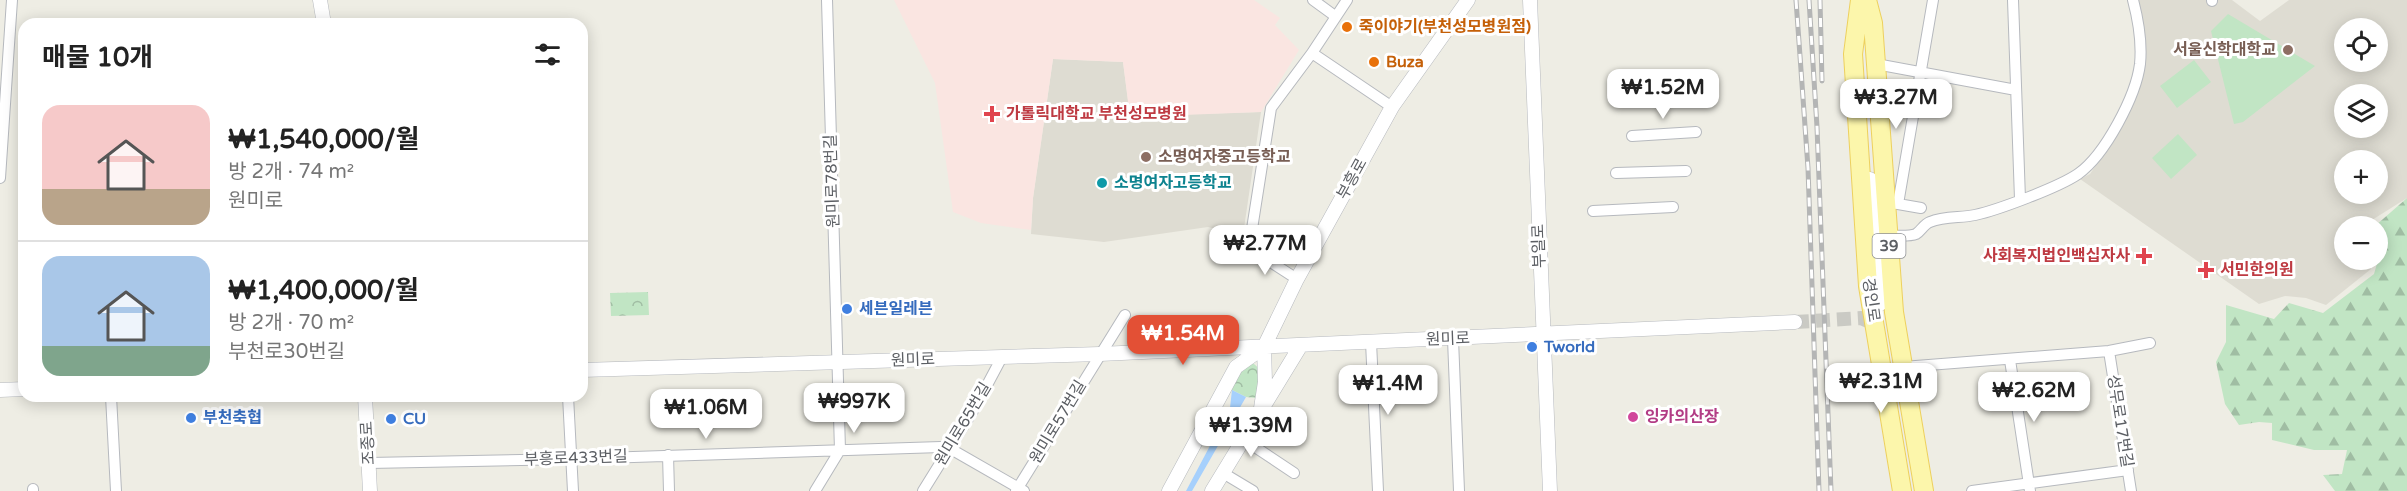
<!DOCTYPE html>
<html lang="ko">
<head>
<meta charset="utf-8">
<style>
	:root { --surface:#fff; --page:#f2f2f2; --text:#222; --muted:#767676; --line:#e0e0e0; --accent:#e35035 }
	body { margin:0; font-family:"Varela Round","Noto Sans KR",sans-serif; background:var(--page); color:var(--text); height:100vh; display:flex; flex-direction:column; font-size:22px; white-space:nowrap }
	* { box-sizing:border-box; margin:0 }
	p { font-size:20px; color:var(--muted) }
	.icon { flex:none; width:33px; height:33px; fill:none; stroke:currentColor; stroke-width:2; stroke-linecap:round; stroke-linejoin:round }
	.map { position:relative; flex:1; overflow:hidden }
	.side { position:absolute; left:18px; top:18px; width:570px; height:384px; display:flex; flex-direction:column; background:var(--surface); border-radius:18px; box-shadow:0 3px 15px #0003 }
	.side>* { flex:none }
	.controls { position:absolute; left:2334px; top:18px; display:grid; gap:12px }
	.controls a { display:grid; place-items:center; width:54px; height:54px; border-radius:50%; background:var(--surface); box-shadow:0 3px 15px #0003; font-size:30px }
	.price { position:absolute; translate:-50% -51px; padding:0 14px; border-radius:12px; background:#fff; color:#222; font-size:20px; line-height:39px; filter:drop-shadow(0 2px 3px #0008) }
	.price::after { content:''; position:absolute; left:50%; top:36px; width:18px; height:14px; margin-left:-9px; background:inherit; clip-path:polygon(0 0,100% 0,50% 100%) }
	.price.selected { background:var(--accent); color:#fff }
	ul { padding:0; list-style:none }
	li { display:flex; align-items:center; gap:18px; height:150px; padding:0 24px }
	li+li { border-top:2px solid var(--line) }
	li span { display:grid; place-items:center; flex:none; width:168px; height:120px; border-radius:18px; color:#555 }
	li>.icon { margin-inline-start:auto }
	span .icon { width:72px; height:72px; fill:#fffc; stroke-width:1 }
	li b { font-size:26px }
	h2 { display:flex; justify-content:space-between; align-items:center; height:72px; padding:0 24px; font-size:26px }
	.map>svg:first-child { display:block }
</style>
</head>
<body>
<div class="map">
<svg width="2407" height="491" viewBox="0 0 2407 491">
	<defs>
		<pattern id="forest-firs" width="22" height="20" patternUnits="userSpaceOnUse" patternTransform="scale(1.5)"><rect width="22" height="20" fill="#c1e5c4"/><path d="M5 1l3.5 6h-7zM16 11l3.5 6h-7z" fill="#a0bda3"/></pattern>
		<pattern id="park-crowns" width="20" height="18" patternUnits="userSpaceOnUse" patternTransform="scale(1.5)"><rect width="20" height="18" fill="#c1e5c4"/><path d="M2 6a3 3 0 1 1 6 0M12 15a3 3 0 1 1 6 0" fill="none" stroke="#a0bda3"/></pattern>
	</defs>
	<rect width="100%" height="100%" fill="#eeede4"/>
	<path fill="#dedcd2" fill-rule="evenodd" d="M2133,0H2232L2260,21L2289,0H2407V198L2372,220L2371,226H2344V260H2371V269L2326,305L2306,298L2285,296L2259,304L2080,179L2090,174L2103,155L2143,70ZM2344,28H2378V62H2344ZM2344,94H2378V128H2344ZM2344,160H2378V194H2344Z
		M1053,59L1123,62L1130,116L1261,112L1243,235L1208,227L1104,242L1031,234L1033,198Z"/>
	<path fill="#fae5e1" d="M894,0H1254L1280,18L1275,25L1299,50L1261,112L1130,117L1123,62L1053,59L1033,198L1031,230L981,223L953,212L935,83Z"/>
	<path fill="url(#forest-firs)" d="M2407,198V491H2335L2323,475L2342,474L2347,450H2314L2272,440V423L2259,422L2239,425L2225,404L2216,362L2226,342V305L2274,319L2289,303L2323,313L2374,274L2378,260V226H2375Z"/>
	<path fill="url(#park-crowns)" d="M648,292L649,315L611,316L610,293Z
		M1249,364H1254L1262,371L1256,398L1246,397L1232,390C1230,379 1241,371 1249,364Z"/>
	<path fill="#c1e5c4" d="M2228,14L2315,66L2243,122L2234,124L2211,31Z
		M2194,60L2211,82L2177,108L2160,86Z
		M2178,134L2197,155L2171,179L2152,158Z"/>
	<path fill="#a6d0fc" d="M1232,390L1246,397L1192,491H1186L1230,408Z"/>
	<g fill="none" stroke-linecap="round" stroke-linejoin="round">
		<path stroke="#cacac4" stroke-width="14" stroke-dasharray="14 7" stroke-linecap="butt" d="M1795,322L1861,318L1880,326"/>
		<g stroke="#b6b9be" stroke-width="12">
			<path id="minor" d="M1313,0L1335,16
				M2013,0L2020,199
				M2212,0V1
				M1312,53L1392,107
				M1876,64L2016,90
				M1632,136L1696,132
				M1616,173L1686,171
				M0,178L12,0
				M1886,203L1898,204L1933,0
				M1898,204L1921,208
				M1593,211L1673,207
				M1888,236C1896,235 1909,237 1916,234C1921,231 1924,224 1930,222C1944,216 1961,218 1975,215C1998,210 2059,187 2078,174C2105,155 2136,96 2140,64C2142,44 2138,19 2133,0
				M1297,279L1249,248L1271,108L1312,53L1347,0
				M1453,339L1459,491
				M1371,342L1378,491
				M2109,351L2131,491
				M2010,360L2030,491
				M1903,367L2109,351L2150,343
				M111,396L116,491
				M568,396L573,491
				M1243,439L1294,473
				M668,455L669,491
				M369,463L572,459L941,447L949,448L1024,491
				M1223,473L1253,491
				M33,489V491
				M815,491L840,450L827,0
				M923,491L977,404L1002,357
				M1016,491L1125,315
				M1972,491L2128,470"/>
		</g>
		<g stroke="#b6b9be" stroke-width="15">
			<path id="tertiary" d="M320,0L324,24
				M1530,0L1550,491
				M1870,179L1880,304
				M582,370L1100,354L1795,322
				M0,390L24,389
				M365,396L370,491
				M1261,408L1265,382L1264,347L1297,279L1392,107L1468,0
				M1169,491L1236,367L1264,347
				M1212,491L1301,345"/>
		</g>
		<g stroke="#edd05e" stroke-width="20">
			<path id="primary" d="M1860,0L1853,54L1868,286L1902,491
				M1867,0L1873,23L1894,312L1924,491"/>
		</g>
		<use href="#minor" stroke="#fff" stroke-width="10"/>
		<use href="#tertiary" stroke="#fff" stroke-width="14"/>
		<use href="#primary" stroke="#fcf6ab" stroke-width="18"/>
		<g stroke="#b4b5b5" stroke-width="5">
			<path id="rail" d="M1796,0L1808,168L1819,491
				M1809,0L1817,127L1831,491
				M1820,0L1822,81"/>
		</g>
		<use href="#rail" stroke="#fff" stroke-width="3" stroke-dasharray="9" stroke-linecap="butt"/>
	</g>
	<g fill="#e8710a" stroke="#fff" stroke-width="2">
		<circle cx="1347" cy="27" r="6"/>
		<circle cx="1374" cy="62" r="6"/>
	</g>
	<g fill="#8d6e63" stroke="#fff" stroke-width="2">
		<circle cx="2288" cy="50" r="6"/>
		<circle cx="1146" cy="157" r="6"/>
	</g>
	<g fill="#e0444e" stroke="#fff" stroke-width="2">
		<path d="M989 105h6v6h6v6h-6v6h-6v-6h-6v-6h6z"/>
		<path d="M2141 247h6v6h6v6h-6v6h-6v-6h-6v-6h6z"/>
		<path d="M2203 261h6v6h6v6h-6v6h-6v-6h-6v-6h6z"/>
	</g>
	<circle fill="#0f9aa8" stroke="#fff" stroke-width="2" cx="1102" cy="183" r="6"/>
	<g fill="#3f7fe0" stroke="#fff" stroke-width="2">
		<circle cx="847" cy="309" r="6"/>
		<circle cx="1532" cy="347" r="6"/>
		<circle cx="191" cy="418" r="6"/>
		<circle cx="391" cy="419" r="6"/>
	</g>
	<circle fill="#d1479c" stroke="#fff" stroke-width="2" cx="1633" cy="417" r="6"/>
	<g text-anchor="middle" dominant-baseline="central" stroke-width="6" stroke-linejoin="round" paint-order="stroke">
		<rect fill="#fff" stroke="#8d8f92" stroke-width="1.5" x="1872.5" y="234" width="33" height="24" rx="4.5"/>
		<g font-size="15" font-weight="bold" fill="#5c5f64">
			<text x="1889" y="246">39</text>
		</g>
		<g font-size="16" font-weight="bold" fill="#c56008" stroke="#fff" text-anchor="start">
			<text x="1359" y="27">죽이야기(부천성모병원점)</text>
			<text x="1386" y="62">Buza</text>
		</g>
		<g font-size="16" font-weight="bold" fill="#785e54" stroke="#fff" text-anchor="end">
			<text x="2276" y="50">서울신학대학교</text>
			<text x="1158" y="157" text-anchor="start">소명여자중고등학교</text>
		</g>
		<g font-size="16" font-weight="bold" fill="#be3a42" stroke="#fff" text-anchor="start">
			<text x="1006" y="114">가톨릭대학교 부천성모병원</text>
			<text x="2130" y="256" text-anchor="end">사회복지법인백십자사</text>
			<text x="2220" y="270">서민한의원</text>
		</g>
		<g font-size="16" fill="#5c5f64" stroke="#fff">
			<text transform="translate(1352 179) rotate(-61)">부흥로</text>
			<text transform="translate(832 181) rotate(-92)">원미로78번길</text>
			<text transform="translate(1539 246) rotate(-92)">부일로</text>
			<text transform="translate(1871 300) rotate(82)">경인로</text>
			<text transform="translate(1448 339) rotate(-2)">원미로</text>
			<text transform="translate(913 360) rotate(-2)">원미로</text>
			<text transform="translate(2120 421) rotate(81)">성무로17번길</text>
			<text transform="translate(1058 422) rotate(-59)">원미로57번길</text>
			<text transform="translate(963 424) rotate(-59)">원미로65번길</text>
			<text transform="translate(368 443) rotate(-93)">조종로</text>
			<text transform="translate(576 458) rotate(-2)">부흥로433번길</text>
		</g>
		<g font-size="16" font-weight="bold" fill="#0d838f" stroke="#fff" text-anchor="start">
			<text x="1114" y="183">소명여자고등학교</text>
		</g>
		<g font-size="16" font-weight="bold" fill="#366cbe" stroke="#fff" text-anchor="start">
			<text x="859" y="309">세븐일레븐</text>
			<text x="1544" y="347">Tworld</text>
			<text x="203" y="418">부천축협</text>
			<text x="403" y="419">CU</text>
		</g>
		<g font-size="16" font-weight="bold" fill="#b23c85" stroke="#fff" text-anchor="start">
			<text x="1645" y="417">잉카의산장</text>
		</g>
	</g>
</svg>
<div class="controls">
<a><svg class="icon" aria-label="locate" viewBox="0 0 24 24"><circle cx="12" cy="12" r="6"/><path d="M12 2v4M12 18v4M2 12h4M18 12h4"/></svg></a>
<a><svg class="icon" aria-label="layers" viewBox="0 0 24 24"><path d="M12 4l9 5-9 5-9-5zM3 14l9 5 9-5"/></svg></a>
<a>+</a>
<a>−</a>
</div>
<b class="price" style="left:1663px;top:120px">₩1.52M</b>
<b class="price" style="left:1896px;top:130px">₩3.27M</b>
<b class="price" style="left:1265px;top:276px">₩2.77M</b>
<b class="price selected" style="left:1183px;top:366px">₩1.54M</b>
<b class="price" style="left:1881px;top:414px">₩2.31M</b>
<b class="price" style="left:1388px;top:416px">₩1.4M</b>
<b class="price" style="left:2034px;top:423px">₩2.62M</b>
<b class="price" style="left:854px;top:434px">₩997K</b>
<b class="price" style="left:706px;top:440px">₩1.06M</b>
<b class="price" style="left:1251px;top:458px">₩1.39M</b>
<section class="side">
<h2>매물 10개<svg class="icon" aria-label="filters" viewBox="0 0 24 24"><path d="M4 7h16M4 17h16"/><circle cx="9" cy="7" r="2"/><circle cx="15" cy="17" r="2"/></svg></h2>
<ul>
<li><span style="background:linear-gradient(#f6c9c9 70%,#b9a48a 0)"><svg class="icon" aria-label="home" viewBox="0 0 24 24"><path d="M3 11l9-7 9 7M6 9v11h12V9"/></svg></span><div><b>₩1,540,000/월</b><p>방 2개 · 74 m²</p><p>원미로</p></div></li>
<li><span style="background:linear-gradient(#a9c7e8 75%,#7fa58c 0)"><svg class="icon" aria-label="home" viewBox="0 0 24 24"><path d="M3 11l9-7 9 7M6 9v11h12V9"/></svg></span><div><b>₩1,400,000/월</b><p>방 2개 · 70 m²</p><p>부천로30번길</p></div></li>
</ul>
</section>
</div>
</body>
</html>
